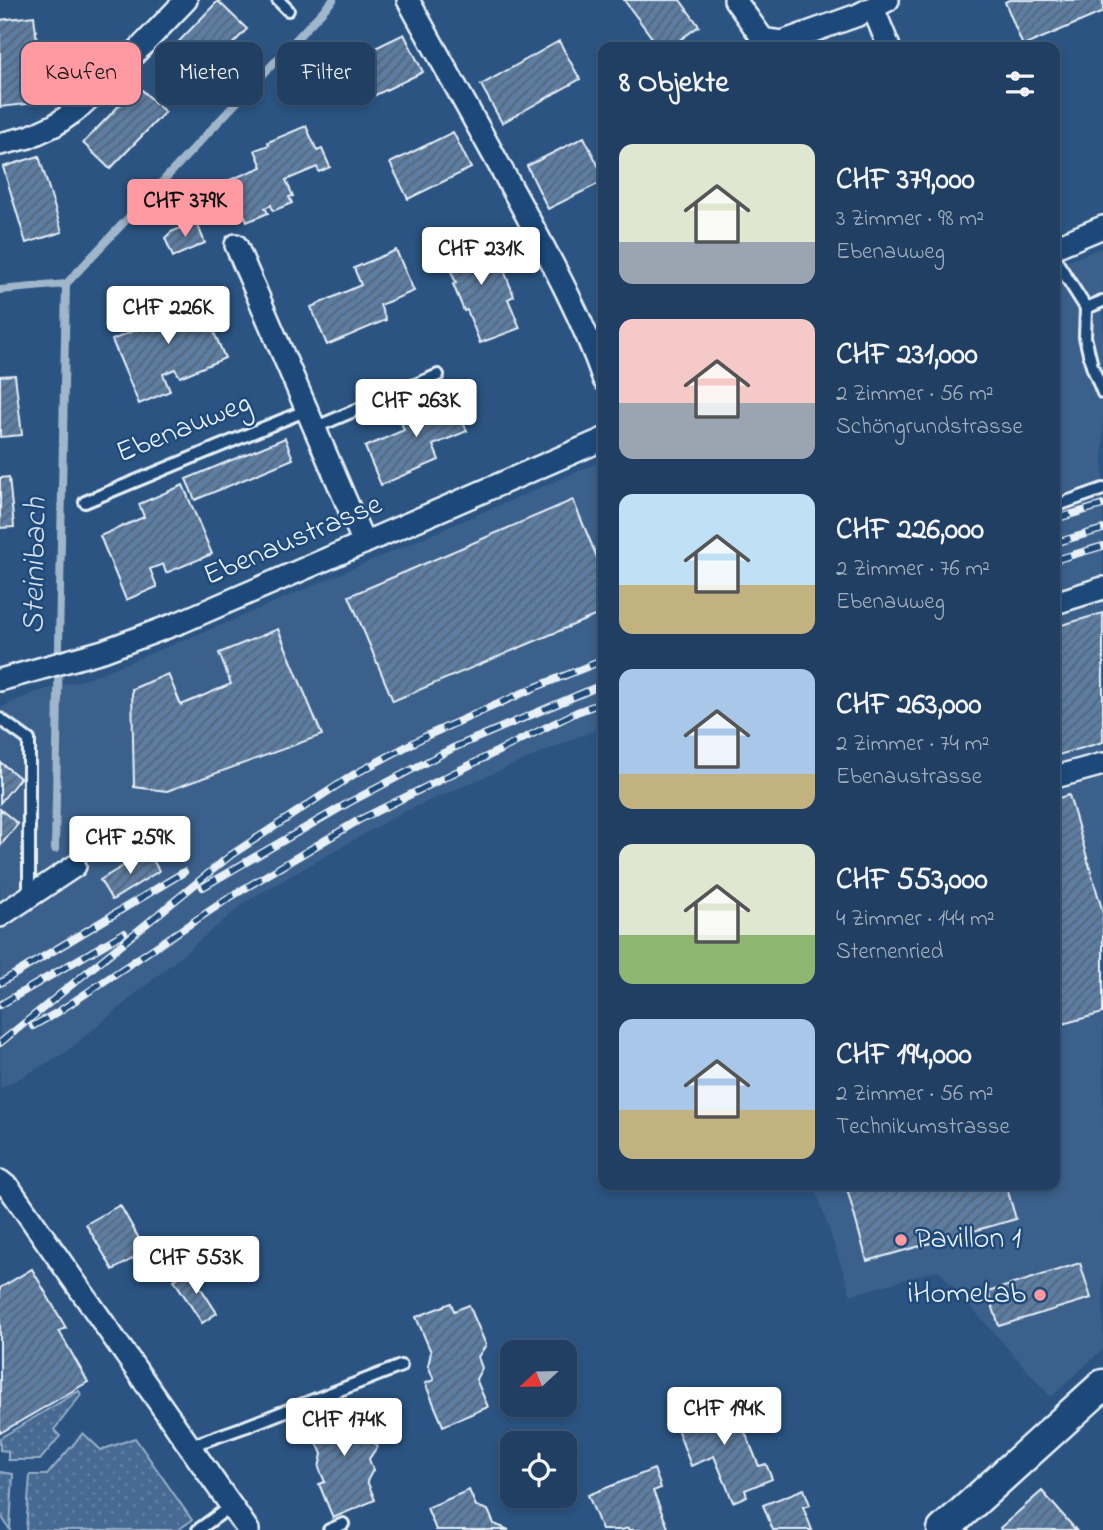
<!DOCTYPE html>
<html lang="de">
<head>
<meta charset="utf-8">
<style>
	:root { --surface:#203f62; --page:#2d4a6b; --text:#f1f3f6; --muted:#a2afbe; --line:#3d5877; --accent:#ff9aa2 }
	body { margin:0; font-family:"Indie Flower",sans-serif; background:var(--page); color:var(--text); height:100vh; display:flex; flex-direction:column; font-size:26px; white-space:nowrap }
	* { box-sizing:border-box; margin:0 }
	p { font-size:23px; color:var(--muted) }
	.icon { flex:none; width:38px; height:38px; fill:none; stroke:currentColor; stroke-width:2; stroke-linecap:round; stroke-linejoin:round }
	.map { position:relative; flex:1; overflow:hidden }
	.sheet { position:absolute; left:598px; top:42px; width:462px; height:1148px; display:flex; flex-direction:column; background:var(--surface); border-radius:14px; box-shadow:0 4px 10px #0003,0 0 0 2px var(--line) }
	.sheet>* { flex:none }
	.top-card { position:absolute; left:21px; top:42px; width:472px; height:63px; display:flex; gap:14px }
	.needle { width:46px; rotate:248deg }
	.fabs { position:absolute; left:500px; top:1340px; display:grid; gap:14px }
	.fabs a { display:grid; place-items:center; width:77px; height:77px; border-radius:14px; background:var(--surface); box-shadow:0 4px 10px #0003,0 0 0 2px var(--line); font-size:35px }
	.price { position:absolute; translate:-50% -60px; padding:0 16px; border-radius:7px; background:#fff; color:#222; font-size:23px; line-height:46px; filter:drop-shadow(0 2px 4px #0008) }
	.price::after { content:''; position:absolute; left:50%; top:42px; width:21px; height:16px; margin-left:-10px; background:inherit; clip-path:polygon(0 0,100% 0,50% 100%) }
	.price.current { background:var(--accent); color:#111 }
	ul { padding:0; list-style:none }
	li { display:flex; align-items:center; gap:21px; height:175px; padding:0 21px }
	li span { display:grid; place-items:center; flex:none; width:196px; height:140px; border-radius:14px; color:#555 }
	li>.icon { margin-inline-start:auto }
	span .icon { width:84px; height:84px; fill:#fffc; stroke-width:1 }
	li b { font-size:30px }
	h2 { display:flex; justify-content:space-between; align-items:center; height:84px; padding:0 21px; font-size:30px }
	.tag { padding:0 24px; border-radius:14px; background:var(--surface); box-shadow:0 4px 10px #0003,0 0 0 2px var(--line); font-size:24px; line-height:63px }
	.tag.current { background:var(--accent); color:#111 }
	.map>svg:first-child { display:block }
</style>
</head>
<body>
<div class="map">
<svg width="1103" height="1530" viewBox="0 0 1103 1530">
	<defs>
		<pattern id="green-dots" width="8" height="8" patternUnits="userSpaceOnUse" patternTransform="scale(1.75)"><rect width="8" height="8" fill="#476b93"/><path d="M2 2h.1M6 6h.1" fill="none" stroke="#6281a3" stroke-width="1.8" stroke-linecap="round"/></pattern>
		<pattern id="building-hatch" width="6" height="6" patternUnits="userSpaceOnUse" patternTransform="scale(1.75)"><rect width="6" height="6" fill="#5d7da1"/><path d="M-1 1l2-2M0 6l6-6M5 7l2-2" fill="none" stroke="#53657a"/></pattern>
	</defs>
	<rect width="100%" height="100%" fill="#2b5482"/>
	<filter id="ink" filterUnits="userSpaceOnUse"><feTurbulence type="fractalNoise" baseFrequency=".0143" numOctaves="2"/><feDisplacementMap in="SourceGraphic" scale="14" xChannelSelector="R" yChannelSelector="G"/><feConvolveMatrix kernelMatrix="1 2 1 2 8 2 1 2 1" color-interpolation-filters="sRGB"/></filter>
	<g filter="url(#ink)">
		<path fill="#3a608b" d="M1103,247V1349L1051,1397L938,1270L851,1295L814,1185H1055V267Z
			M604,460V726L401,813L247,901L65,1053L0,1089V708L37,692L85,679L124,664L231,621Z"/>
		<path fill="url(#green-dots)" stroke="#98aec6" stroke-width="2" d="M79,1391L81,1395L54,1430L60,1436L40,1460H8V1451L0,1450V1438Z
			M83,1433L101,1450L135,1438L192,1520L178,1530H26L30,1475H47Z
			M0,1472L13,1474L10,1530L0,1514Z"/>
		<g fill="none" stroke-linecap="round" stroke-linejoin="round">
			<path stroke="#a0b6cb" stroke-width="8" d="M0,290L66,284L333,0
				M55,849L66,284"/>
		</g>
		<path fill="url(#building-hatch)" stroke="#e8f1f8" stroke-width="2" d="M624,0H680L699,26L670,47H659Z
			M1009,0H1103V12L1023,46L1005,2Z
			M218,1L247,29L191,87L162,59Z
			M34,16L44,102L0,107V20Z
			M404,34L423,72L357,104L338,66Z
			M559,41L580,79L502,123L481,85Z
			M138,86L165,112L110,169L83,143Z
			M306,126L317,151L322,149L330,167L319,172L317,167L286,180L293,196L289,197L292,203L273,211L271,205L265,208L268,213L247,222L245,216L237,219L222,183L262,167L255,150L269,145L268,142Z
			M453,132L471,168L408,199L390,163Z
			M584,137L604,177V181L548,209L527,166Z
			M39,156L62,232L26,243L3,167Z
			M196,221L205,243L173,257L165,238L171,232Z
			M481,231L495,267L502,265L514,296L508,299L520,328L480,343L467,310L464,311L453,284L456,283L441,247Z
			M396,250L414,291L380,305L386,320L327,345L311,307L361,285L354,268Z
			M196,290L225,358L180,377L175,369L163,374L170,391L139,404L112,340L157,321L152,308Z
			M15,375L22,435L0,437V376Z
			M450,392L467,431L433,445L439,460L381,485L365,447L404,430L398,414Z
			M285,438L293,459L195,500L186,479Z
			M9,477L14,527L0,528V478Z
			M183,485L212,554L166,573L163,564L150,569L157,587L126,600L100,536L144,517L139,504Z
			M573,500L604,574V612L393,701L349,596Z
			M1103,613V742L1055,756V627Z
			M278,629L322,735L167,791L134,787L132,689L168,674L181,705L231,684L219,653Z
			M0,762L20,778L0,803Z
			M1069,795L1103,913V1013L1055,1026V799Z
			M0,809L18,824L0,846Z
			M148,851L159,871L112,900L100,880Z
			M846,1185H1006L1016,1219L867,1261Z
			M120,1205L146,1251L113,1270L86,1224Z
			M1080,1263L1091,1298L999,1326L988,1292Z
			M32,1269L66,1328L59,1331L88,1382L0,1433V1288Z
			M189,1270L217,1313L202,1323L174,1280Z
			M451,1303L454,1311L469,1305L486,1345L478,1357L482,1368L476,1379L488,1407L443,1426L425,1383L434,1380L428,1366L431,1352L416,1317Z
			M740,1398L748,1417L740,1420L759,1466L766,1464L772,1479L745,1490L747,1496L733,1502L714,1456L691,1466L675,1423Z
			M342,1405L345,1413L360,1407L377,1447L369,1459L373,1470L367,1481L375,1500L333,1518L319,1484L325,1482L319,1468L322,1454L307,1419Z
			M654,1469L661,1488L653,1491L669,1530H629L628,1528L622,1530H602L588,1495Z
			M804,1489L810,1505L803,1507L812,1530H773L763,1505Z
			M469,1490L476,1506L488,1510L494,1524L509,1530H436L427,1508Z
			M1042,1491L1076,1530H1001L1000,1528Z"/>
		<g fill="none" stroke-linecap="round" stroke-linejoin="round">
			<g stroke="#e8f1f8" stroke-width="16">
				<path id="lane" d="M278,0L288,10
					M1055,259L1086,308L1085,337L1092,366L1103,393
					M1086,308L1103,301
					M314,428L438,375
					M85,502L307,410
					M1055,506L1103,489
					M0,719L29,740V897
					M190,1446L247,1426L401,1366
					M198,1530L231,1506
					M329,1530L343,1524"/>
			</g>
			<g stroke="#e8f1f8" stroke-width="26">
				<path id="street" d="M408,0C444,64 479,128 514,192C547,253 581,314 604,380
					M735,0L763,39L782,42L858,15L888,0
					M873,8L889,47
					M0,144L29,137L55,125L75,111L114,75L186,0
					M236,245L364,543
					M1055,247L1103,227
					M1055,603L1103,588
					M0,680L103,651L181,622L604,439
					M1055,777L1103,764
					M0,916L75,866
					M0,1181L10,1189L248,1530"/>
			</g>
			<g stroke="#e8f1f8" stroke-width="35">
				<path id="secondary" d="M943,1530L1103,1385"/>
			</g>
			<use href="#lane" stroke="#1f4a7a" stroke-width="10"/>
			<use href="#street" stroke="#1f4a7a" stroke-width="21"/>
			<use href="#secondary" stroke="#1f4a7a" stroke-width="30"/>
			<g stroke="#e8f1f8" stroke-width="8">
				<path id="rail" d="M1055,519L1103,505
					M1055,543L1103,529
					M1055,560L1103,546
					M203,887L350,802L453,748L604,684
					M0,983L184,872
					M0,1005L124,933
					M33,1026L58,1012L232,896L359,820L577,712L604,702
					M0,1043L231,855L353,775L426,736L536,687L604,660"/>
			</g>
			<use href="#rail" stroke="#1f4a7a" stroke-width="5" stroke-dasharray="16" stroke-linecap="butt"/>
		</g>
	</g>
	<g fill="#ff9aa2" stroke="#1f4a7a" stroke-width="2.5">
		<circle cx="901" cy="1240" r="7"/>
		<circle cx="1040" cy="1295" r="7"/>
	</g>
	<g text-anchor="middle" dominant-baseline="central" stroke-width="5" stroke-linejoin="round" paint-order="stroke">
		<g font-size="30" fill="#e8f1f8" stroke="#1f4a7a">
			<text transform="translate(184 429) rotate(-22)">Ebenauweg</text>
			<text transform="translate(293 541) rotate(-23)">Ebenaustrasse</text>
		</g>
		<g font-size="30" fill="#e8f1f8" stroke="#1f4a7a" text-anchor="start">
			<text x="915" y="1240">Pavillon 1</text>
			<text x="1026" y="1295" text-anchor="end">iHomeLab</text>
		</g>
		<g font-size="32" font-style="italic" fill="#d0dde9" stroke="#1f4a7a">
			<text transform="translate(36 566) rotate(-89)">Steinibach</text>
		</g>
	</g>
</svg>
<div class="fabs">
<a><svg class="needle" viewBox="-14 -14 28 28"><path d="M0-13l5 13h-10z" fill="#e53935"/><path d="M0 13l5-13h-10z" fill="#a2afbe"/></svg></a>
<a><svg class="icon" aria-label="locate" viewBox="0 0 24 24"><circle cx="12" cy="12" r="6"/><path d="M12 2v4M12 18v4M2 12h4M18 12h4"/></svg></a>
</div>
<b class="price current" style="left:185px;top:239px">CHF 379K</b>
<b class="price" style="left:481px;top:287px">CHF 231K</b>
<b class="price" style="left:168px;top:346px">CHF 226K</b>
<b class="price" style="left:416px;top:439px">CHF 263K</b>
<b class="price" style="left:130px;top:876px">CHF 259K</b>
<b class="price" style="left:196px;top:1296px">CHF 553K</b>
<b class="price" style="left:724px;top:1447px">CHF 194K</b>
<b class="price" style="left:344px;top:1458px">CHF 174K</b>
<div class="top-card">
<a class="tag current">Kaufen</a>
<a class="tag">Mieten</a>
<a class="tag">Filter</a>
</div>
<section class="sheet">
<h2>8 Objekte<svg class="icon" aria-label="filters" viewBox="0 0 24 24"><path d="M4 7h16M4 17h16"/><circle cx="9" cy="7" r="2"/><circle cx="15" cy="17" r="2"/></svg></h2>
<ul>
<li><span style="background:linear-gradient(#dfe7d0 70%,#9aa5b1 0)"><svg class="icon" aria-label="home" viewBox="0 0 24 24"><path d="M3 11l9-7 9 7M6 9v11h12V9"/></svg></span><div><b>CHF 379,000</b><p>3 Zimmer · 98 m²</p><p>Ebenauweg</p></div></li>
<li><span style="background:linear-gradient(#f6c9c9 60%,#9aa5b1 0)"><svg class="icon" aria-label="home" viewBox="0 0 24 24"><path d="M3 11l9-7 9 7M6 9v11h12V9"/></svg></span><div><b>CHF 231,000</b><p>2 Zimmer · 56 m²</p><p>Schöngrundstrasse</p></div></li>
<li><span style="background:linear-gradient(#bfe0f5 65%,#c2b280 0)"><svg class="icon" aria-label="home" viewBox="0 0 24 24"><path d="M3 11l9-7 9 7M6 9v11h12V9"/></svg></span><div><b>CHF 226,000</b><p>2 Zimmer · 76 m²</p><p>Ebenauweg</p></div></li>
<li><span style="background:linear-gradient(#a9c7e8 75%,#c2b280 0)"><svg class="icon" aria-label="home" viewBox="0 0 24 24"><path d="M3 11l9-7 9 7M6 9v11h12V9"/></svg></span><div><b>CHF 263,000</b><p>2 Zimmer · 74 m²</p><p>Ebenaustrasse</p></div></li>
<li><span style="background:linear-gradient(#dfe7d0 65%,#8fb573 0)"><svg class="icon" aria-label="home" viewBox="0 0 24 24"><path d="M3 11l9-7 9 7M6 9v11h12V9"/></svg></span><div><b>CHF 553,000</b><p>4 Zimmer · 144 m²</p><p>Sternenried</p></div></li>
<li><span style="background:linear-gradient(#a9c7e8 65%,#c2b280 0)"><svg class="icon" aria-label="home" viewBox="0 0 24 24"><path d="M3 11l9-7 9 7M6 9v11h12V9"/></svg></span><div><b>CHF 194,000</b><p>2 Zimmer · 56 m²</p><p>Technikumstrasse</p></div></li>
</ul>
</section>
</div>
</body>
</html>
